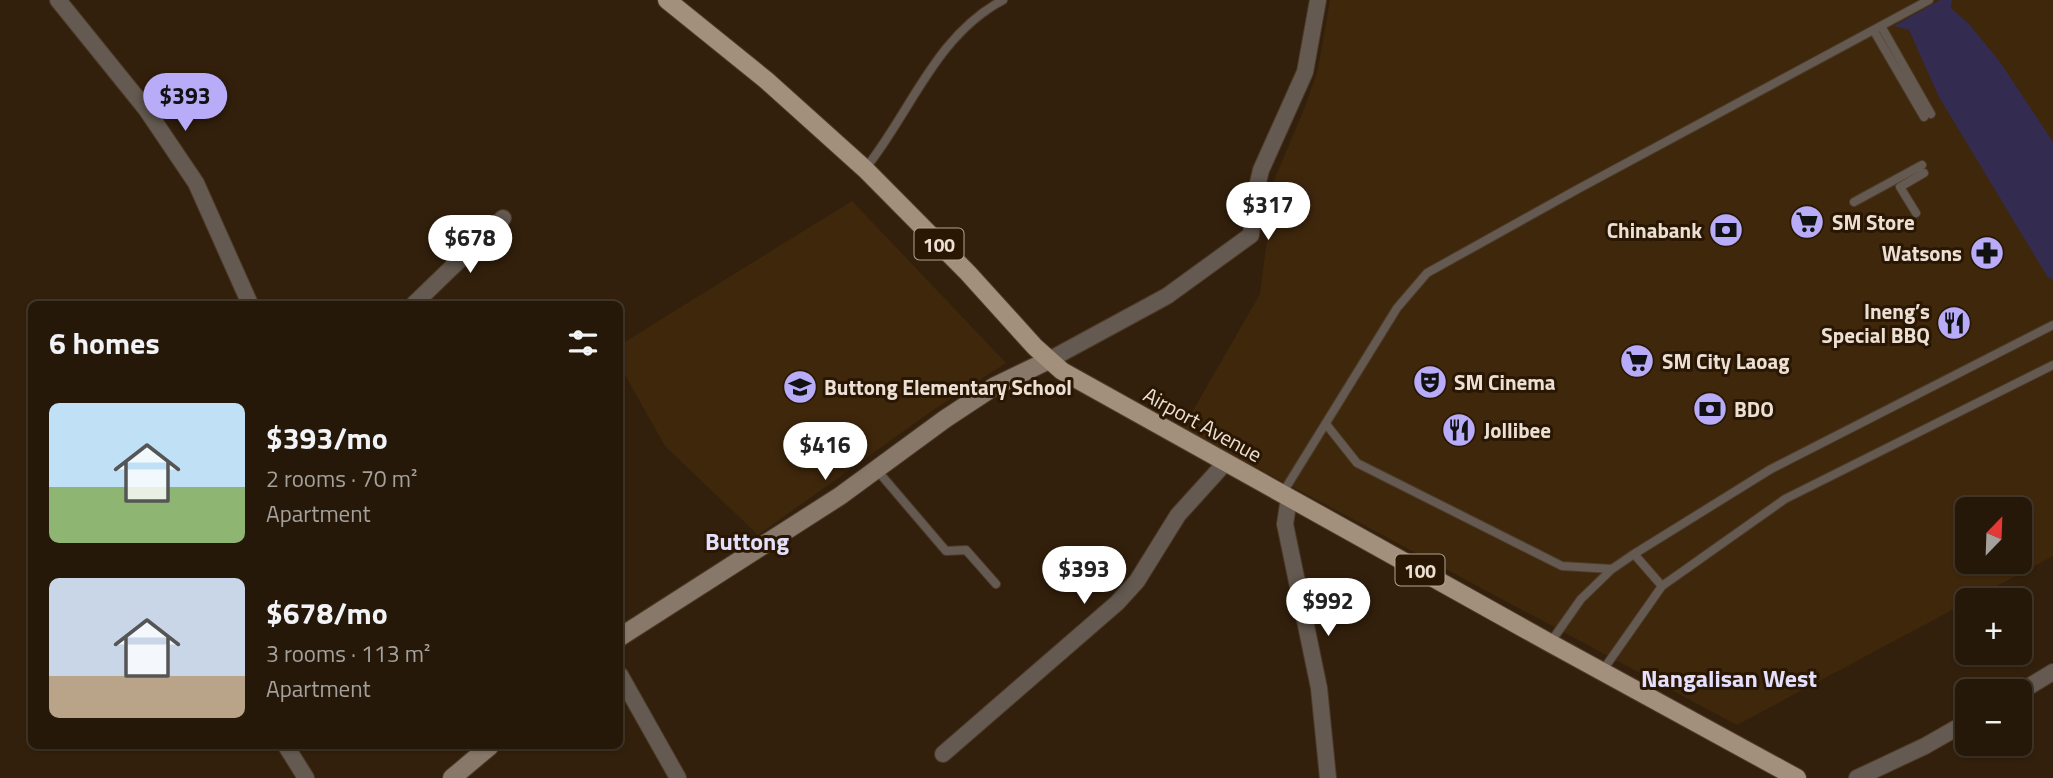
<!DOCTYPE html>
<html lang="en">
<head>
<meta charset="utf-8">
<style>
	:root { --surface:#261809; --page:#322517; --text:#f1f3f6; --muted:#a4a09c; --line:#42372a; --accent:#b8abf7 }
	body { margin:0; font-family:"Titillium Web",sans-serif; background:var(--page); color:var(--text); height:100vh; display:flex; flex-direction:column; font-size:26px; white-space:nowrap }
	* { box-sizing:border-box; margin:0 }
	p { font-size:23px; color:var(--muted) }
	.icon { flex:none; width:38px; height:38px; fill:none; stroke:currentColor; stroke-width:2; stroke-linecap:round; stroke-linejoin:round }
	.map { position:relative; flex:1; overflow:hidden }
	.drawer { position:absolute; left:28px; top:301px; width:595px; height:448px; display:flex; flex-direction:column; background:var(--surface); border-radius:10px; box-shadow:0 2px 5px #0004,0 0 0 2px var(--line) }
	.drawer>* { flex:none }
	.needle { width:46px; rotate:23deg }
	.controls { position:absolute; left:1955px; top:497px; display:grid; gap:14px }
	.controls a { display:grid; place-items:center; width:77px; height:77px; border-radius:10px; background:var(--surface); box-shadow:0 2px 5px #0004,0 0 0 2px var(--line); font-size:35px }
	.price { position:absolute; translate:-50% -60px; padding:0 16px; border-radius:24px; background:#fff; color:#222; font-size:23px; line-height:46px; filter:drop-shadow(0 2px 4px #0008) }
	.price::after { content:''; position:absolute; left:50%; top:42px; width:21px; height:16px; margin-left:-10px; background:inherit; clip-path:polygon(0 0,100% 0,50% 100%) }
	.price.selected { background:var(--accent); color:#111 }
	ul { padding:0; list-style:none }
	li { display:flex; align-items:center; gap:21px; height:175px; padding:0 21px }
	li span { display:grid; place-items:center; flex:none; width:196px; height:140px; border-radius:10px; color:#555 }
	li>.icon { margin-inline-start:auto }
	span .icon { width:84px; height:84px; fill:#fffc; stroke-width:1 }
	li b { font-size:30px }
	h2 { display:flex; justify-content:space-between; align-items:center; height:84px; padding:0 21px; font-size:30px }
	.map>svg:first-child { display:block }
</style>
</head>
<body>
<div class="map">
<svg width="2053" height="778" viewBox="0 0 2053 778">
	<rect width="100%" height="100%" fill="#33200c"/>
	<path fill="#3f270c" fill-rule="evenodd" d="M1330,0H2053V556L1737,725L1183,428L1260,294L1267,240L1269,192L1305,107L1318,69ZM1967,509H2020V562H1967Z
		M852,201L1006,363L936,408L758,535L665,446L620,366V345Z"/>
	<path fill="#332c50" d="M1940,0H1952L1951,8L1969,24L2000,62L2053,142V280L2047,276L1939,97L1909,30L1894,26Z"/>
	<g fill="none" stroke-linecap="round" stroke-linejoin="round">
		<g stroke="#4d3b28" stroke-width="10">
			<path id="lane" d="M1881,26L1931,114
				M1874,31L1924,117
				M865,169C911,112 935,36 1003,0
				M1854,202L1922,165
				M1916,213L1900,187L1924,173
				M1326,424L1357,463L1562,566L1612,569
				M876,469L946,551L966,550L996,584
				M1282,494L1397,308L1427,273L1578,189L1929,0
				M1634,554L1662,586
				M1550,643L1581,599L1612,569L1634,554L1771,469L2053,325
				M1603,670L1662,586L1785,499L2053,365"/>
		</g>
		<g stroke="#4d3b28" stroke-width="18">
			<path id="street" d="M58,0L146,109L196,183L250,304
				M414,304L503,218
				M1049,360L1167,296L1251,235L1255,195L1261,170L1305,72L1318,0
				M1289,498L1285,524L1319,688L1328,778
				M620,675L678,778
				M2020,692L2053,672
				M286,746L306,778
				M943,754L1117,603L1137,581L1178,515L1226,462
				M1857,778L1925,746L1967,722"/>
		</g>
		<g stroke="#4d3b28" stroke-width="20">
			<path id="secondary" d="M620,637L840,496L945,419L995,386L1049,360
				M452,778L490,746"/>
		</g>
		<g stroke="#4d3b28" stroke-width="20">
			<path id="primary" d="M667,0L766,80L865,169L968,273L1035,347L1062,371L1550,643L1797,778"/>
		</g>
		<use href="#lane" stroke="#645a51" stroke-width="8"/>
		<use href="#street" stroke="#645a51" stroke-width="16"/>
		<use href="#secondary" stroke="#887869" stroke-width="18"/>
		<use href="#primary" stroke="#a3907c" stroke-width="18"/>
	</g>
	<defs>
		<g id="supermarket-disc" transform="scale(1.75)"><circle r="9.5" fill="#b8abf7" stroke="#291703"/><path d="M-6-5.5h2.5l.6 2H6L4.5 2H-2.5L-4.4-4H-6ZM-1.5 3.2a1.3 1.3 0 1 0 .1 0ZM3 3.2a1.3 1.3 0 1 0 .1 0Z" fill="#111"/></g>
		<g id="bank-disc" transform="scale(1.75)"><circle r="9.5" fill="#b8abf7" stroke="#291703"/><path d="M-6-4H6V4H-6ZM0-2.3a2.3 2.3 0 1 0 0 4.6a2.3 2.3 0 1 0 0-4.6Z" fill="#111"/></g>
		<g id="pharmacy-disc" transform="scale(1.75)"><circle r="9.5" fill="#b8abf7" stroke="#291703"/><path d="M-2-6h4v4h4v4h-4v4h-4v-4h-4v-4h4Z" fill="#111"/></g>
		<g id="restaurant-disc" transform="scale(1.75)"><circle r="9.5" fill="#b8abf7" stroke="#291703"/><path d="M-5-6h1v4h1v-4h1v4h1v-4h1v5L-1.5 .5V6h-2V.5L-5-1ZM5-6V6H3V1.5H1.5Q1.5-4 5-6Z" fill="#111"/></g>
		<g id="theatre-disc" transform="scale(1.75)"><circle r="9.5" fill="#b8abf7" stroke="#291703"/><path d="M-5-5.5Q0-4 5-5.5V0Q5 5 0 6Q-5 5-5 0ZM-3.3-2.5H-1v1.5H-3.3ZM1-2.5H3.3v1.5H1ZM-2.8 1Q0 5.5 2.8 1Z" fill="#111"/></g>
		<g id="school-disc" transform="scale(1.75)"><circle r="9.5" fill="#b8abf7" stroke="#291703"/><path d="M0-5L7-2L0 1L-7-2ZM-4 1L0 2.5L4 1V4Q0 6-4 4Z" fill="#111"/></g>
	</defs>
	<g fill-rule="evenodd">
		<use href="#supermarket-disc" x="1807" y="222"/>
		<use href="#bank-disc" x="1726" y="230"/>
		<use href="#pharmacy-disc" x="1987" y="253"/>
		<use href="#restaurant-disc" x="1954" y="323"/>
		<use href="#supermarket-disc" x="1637" y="361"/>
		<use href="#theatre-disc" x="1430" y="382"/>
		<use href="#school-disc" x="800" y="387"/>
		<use href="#bank-disc" x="1710" y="409"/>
		<use href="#restaurant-disc" x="1459" y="430"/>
	</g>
	<g text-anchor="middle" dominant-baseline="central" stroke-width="6" stroke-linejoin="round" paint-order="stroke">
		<g fill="#291703" stroke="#b2a395" stroke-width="2">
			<rect x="914.5" y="228.5" width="49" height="31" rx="5"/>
			<rect x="1395.5" y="554.5" width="49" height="31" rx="5"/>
		</g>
		<g font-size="19" font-weight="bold" fill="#ecdfd3">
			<text x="939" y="244">100</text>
			<text x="1420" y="570">100</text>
		</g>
		<g font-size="21" font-weight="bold" fill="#ecdfd3" stroke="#291703" text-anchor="start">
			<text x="1832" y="222">SM Store</text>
			<text x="1702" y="230" text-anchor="end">Chinabank</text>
			<text x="1962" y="253" text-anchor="end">Watsons</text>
			<text x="1930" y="311" text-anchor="end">Ineng’s<tspan x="1930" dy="24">Special BBQ</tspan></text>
			<text x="1662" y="361">SM City Laoag</text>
			<text x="1454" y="382">SM Cinema</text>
			<text x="824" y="387">Buttong Elementary School</text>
			<text x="1734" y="409">BDO</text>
			<text x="1484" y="430">Jollibee</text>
		</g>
		<g font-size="21" fill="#ecdfd3" stroke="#291703">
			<text transform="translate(1203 424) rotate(29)">Airport Avenue</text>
		</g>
		<g font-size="24" font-weight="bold" fill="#e3dffc" stroke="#291703">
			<text x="747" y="541">Buttong</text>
			<text x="1729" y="678">Nangalisan West</text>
		</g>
	</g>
</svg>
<div class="controls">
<a><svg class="needle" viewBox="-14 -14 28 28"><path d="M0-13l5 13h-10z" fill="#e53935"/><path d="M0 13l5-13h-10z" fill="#a4a09c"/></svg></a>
<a>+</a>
<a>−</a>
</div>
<b class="price selected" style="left:185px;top:133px">$393</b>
<b class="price" style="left:1268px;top:242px">$317</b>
<b class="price" style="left:470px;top:275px">$678</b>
<b class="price" style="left:825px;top:482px">$416</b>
<b class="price" style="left:1084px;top:606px">$393</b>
<b class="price" style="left:1328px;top:638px">$992</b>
<section class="drawer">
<h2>6 homes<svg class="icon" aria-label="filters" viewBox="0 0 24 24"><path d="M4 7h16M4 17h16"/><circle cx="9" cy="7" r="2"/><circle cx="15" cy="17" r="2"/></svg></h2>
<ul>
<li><span style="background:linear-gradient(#bfe0f5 60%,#8fb573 0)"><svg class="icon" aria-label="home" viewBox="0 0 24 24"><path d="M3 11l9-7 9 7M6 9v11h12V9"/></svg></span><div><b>$393/mo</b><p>2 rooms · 70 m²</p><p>Apartment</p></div></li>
<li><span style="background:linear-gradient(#c9d6e8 70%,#b9a48a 0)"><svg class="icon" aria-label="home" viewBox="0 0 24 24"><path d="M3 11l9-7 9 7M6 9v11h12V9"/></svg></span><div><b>$678/mo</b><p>3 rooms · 113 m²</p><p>Apartment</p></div></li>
</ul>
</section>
</div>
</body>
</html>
